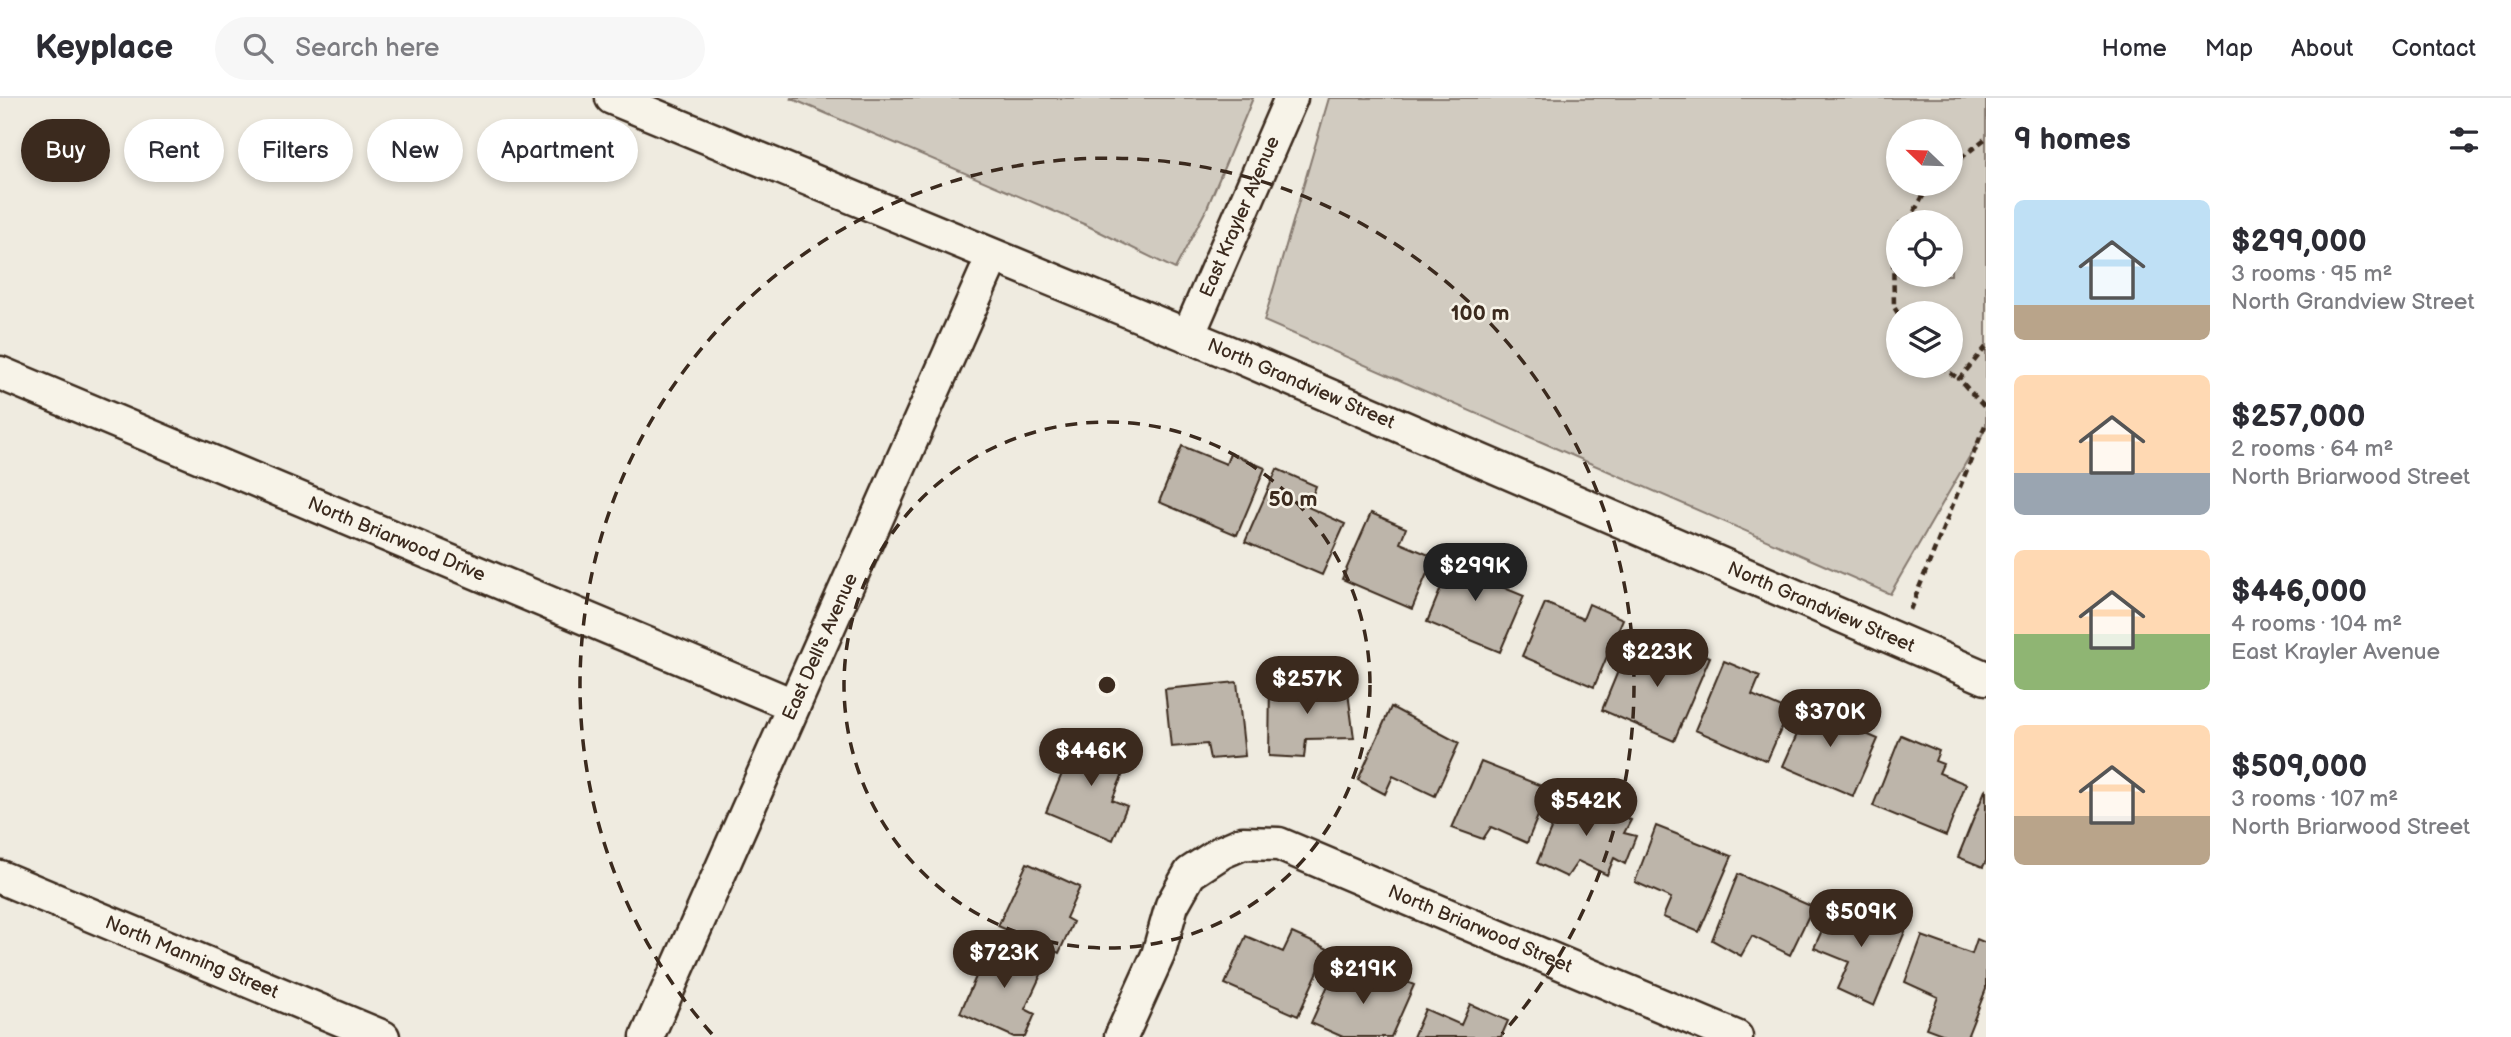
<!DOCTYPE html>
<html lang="en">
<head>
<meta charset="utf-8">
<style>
	:root { --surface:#fff; --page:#f7f7f7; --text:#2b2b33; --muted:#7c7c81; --line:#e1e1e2; --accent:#3b2a1e }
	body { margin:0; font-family:"Balsamiq Sans",sans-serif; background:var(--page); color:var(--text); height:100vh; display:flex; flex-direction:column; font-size:26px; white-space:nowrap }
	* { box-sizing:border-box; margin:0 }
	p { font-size:23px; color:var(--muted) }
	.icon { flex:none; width:38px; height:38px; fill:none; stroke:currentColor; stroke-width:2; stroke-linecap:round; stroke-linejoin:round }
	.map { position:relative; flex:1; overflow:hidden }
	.details { display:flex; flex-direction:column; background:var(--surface); width:525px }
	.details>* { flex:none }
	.banner { position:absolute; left:21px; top:21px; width:665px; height:63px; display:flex; gap:14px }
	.needle { width:46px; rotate:293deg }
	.buttons { position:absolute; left:1886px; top:21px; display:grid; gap:14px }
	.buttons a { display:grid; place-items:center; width:77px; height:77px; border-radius:50%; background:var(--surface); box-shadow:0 4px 10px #0003; font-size:35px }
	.price { position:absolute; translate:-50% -60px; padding:0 16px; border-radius:24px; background:var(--accent); color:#fff; font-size:23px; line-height:46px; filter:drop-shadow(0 2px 4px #0008) }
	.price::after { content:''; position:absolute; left:50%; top:42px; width:21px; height:16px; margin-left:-10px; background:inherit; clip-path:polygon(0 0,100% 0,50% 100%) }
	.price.current { background:#222; color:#fff }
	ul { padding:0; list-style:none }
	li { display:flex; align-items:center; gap:21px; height:175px; padding:0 28px }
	li span { display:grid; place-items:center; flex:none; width:196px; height:140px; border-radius:10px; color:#555 }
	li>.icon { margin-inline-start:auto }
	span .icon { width:84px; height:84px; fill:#fffc; stroke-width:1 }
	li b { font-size:30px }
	h2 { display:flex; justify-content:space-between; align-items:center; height:84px; padding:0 28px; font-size:30px }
	.tag { padding:0 24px; border-radius:32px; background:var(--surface); box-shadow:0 4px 10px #0003; font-size:24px; line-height:63px }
	.tag.current { background:var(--accent); color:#fff }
	header { display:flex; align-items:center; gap:42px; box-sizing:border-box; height:98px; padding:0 35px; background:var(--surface); border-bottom:2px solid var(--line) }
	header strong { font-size:33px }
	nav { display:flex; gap:38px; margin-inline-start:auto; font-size:24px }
	.search { width:490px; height:63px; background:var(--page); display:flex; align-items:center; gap:18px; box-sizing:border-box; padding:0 24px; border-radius:38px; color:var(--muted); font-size:26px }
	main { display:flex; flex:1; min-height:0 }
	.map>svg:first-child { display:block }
</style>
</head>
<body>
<header>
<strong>Keyplace</strong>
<div class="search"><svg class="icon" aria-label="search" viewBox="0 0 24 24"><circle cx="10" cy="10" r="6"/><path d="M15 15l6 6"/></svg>Search here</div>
<nav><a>Home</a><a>Map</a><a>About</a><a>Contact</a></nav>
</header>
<main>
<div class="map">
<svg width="1986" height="939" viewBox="0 0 1986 939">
	<rect width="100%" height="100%" fill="#efebe0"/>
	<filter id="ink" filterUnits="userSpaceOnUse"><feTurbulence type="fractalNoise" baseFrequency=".0143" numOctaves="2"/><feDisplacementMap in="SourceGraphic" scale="14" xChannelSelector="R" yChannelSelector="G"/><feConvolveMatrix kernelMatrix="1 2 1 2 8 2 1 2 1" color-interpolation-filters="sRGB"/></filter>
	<g filter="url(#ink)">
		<path fill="#d1cbc0" stroke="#867a6f" stroke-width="2" fill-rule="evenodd" d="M790,0H1253L1207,110L1175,171L1086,127Z
			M1329,0H1986V330L1890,496L1264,223ZM1899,33H1951V86H1899ZM1899,124H1951V177H1899ZM1899,215H1951V268H1899Z"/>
		<path fill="#bdb5aa" stroke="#3b2a1e" stroke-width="2" d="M1182,348L1226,366L1230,355L1265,370L1237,437L1159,404Z
			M1277,371L1316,388L1308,409L1345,426L1322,477L1245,444Z
			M1371,415L1406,430L1400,445L1434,459L1412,511L1342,481Z
			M1457,451L1492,466L1485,482L1524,498L1500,554L1427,524Z
			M1545,505L1583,521L1589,506L1623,521L1594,589L1522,558Z
			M1673,543L1710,559L1674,643L1602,612L1625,556L1645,565L1650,553L1667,560Z
			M1724,563L1760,578L1752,597L1789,613L1767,663L1695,632Z
			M1270,583L1347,587L1354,640L1306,641L1304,660L1269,658Z
			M1237,584L1245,658L1210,661L1207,646L1171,649L1165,591Z
			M1813,600L1848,614L1843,626L1878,641L1853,698L1783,668Z
			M1391,609L1459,645L1435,698L1393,678L1385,696L1358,682Z
			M1078,637L1130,659L1112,702L1127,708L1113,742L1046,714Z
			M1901,637L1939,653L1935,663L1943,666L1939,675L1966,686L1946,738L1873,708Z
			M1481,664L1549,691L1527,745L1491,729L1483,741L1452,730Z
			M1986,690V763L1983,769L1958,759Z
			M1566,694L1631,722L1624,735L1636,738L1625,766L1614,760L1607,777L1578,763L1567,779L1537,765Z
			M1656,728L1732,758L1699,834L1663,819L1671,800L1635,784Z
			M1027,765L1080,789L1066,820L1073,824L1059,855L998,828Z
			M1738,776L1813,809L1790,857L1752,838L1741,858L1712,842Z
			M1836,801L1906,831L1874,908L1837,891L1849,864L1814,850Z
			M1292,835L1328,851L1298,918L1225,886L1246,838L1283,854Z
			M1922,838L1972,856L1977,841L1986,845V891L1967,939H1950L1926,930L1938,899L1905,884Z
			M992,842L1046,866L1025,911L1035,916L1025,939H1014L960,915Z
			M1377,871L1414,887L1391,939H1343L1311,925L1334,874L1369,890Z
			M1470,906L1508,923L1501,939H1413L1425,911L1461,927Z"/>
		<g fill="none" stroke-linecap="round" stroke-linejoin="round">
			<g stroke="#3b2a1e" stroke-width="37">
				<g id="minor">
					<path id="s1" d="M612,0L1235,257L1986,580"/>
					<path id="s2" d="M1188,238L1291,0"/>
					<path id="s3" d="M0,275L793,607"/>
					<path id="s4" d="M0,779L383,939"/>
					<path id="s5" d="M647,939L993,158"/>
					<path id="s6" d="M1121,939L1158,857L1172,807L1190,775L1222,754L1243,745L1279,746L1736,939"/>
				</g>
			</g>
			<path stroke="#3b2a1e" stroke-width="4.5" stroke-dasharray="7 5" stroke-linecap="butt" d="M1951,68L1986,40
				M1908,124L1930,86
				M1899,140L1893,150L1894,209L1899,217
				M1986,249L1959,281L1986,311
				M1940,268L1959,281
				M1910,512L1986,325"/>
			<use href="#minor" stroke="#f7f3e8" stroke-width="32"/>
		</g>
	</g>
	<g fill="none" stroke="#3b2a1e" stroke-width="3.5" stroke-dasharray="12 9">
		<circle cx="1107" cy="587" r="263"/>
		<path d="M712 936A527 527 0 1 1 1502 936"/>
	</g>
	<g text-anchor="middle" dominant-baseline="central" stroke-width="5" stroke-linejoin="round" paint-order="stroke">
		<g font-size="19" fill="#3b2a1e" stroke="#f7f3e8">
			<text stroke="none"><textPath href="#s2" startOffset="130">East Krayler Avenue</textPath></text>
			<text stroke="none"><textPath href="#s1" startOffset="746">North Grandview Street</textPath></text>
			<text stroke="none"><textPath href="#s3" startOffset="430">North Briarwood Drive</textPath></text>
			<text stroke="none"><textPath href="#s1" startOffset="1312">North Grandview Street</textPath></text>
			<text stroke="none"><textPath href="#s5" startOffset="427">East Dell's Avenue</textPath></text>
			<text stroke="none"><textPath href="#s6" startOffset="494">North Briarwood Street</textPath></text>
			<text stroke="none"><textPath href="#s4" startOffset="208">North Manning Street</textPath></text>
		</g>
	</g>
	<circle cx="1107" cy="587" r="10" fill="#3b2a1e" stroke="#f7f3e8" stroke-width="3.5"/>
	<g font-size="21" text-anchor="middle" font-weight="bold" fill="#3b2a1e" stroke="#f7f3e8" stroke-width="5" stroke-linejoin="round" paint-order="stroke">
		<text x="1480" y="222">100 m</text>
		<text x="1293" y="408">50 m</text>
	</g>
</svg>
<div class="buttons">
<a><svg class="needle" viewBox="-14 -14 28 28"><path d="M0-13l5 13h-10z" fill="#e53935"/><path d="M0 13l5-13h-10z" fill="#7c7c81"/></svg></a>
<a><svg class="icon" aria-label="locate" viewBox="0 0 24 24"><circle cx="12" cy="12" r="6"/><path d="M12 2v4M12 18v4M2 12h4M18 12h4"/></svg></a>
<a><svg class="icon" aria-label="layers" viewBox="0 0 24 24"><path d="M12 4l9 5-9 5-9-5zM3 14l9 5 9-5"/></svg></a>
</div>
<b class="price current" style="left:1475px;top:505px">$299K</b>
<b class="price" style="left:1657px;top:591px">$223K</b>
<b class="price" style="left:1307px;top:618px">$257K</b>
<b class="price" style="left:1830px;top:651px">$370K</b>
<b class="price" style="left:1091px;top:690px">$446K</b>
<b class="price" style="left:1586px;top:740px">$542K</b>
<b class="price" style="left:1861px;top:851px">$509K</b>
<b class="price" style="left:1004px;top:892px">$723K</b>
<b class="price" style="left:1363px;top:908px">$219K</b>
<div class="banner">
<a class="tag current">Buy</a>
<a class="tag">Rent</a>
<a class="tag">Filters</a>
<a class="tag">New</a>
<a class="tag">Apartment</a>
</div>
</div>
<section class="details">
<h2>9 homes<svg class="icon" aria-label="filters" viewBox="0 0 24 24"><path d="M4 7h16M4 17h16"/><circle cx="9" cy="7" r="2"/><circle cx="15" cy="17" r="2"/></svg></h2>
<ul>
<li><span style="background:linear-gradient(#bfe0f5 75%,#b9a48a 0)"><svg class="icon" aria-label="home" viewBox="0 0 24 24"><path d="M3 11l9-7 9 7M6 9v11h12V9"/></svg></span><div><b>$299,000</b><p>3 rooms · 95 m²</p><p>North Grandview Street</p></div></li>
<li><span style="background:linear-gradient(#ffd9b3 70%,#9aa5b1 0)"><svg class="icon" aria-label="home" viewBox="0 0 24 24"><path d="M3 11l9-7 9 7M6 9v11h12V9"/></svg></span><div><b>$257,000</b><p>2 rooms · 64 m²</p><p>North Briarwood Street</p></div></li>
<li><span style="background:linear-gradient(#ffd9b3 60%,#8fb573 0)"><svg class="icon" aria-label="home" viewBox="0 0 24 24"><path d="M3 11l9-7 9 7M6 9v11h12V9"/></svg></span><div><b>$446,000</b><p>4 rooms · 104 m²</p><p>East Krayler Avenue</p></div></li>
<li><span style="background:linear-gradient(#ffd9b3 65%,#b9a48a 0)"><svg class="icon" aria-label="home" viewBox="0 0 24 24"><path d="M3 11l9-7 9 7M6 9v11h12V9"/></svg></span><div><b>$509,000</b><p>3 rooms · 107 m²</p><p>North Briarwood Street</p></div></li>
</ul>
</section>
</main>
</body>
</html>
